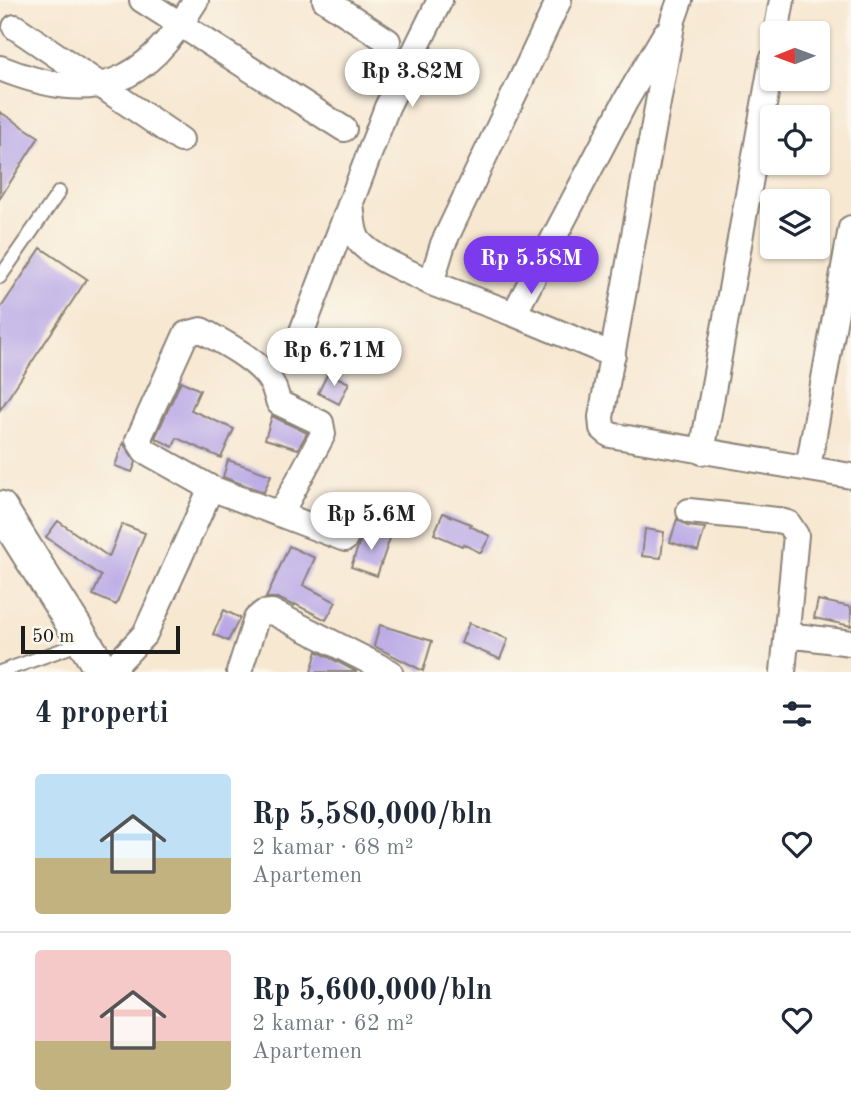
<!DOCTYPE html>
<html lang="id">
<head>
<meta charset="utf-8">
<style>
	:root { --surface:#fff; --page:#f6f6f7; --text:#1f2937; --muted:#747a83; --line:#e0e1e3; --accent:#7c3aed }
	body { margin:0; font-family:"Old Standard TT",serif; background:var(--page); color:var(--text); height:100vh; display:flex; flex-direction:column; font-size:26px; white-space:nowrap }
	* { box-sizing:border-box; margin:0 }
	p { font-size:23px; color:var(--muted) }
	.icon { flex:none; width:38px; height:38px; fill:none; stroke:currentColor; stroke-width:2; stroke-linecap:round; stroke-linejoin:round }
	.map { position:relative; height:672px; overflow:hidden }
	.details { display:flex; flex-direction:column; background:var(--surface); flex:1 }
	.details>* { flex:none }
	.needle { width:46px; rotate:269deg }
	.controls { position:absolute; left:760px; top:21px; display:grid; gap:14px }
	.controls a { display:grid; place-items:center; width:70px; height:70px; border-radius:7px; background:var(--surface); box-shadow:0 2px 5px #0004; font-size:35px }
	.scale { position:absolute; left:21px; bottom:18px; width:159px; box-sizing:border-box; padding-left:7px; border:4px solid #1c1c1c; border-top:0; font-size:19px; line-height:24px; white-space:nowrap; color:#1c1c1c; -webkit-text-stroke:5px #fbf7ec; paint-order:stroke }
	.price { position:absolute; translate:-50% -60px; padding:0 16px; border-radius:24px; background:#fff; color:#222; font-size:23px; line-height:46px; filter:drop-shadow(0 2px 4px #0008) }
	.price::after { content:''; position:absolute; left:50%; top:42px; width:21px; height:16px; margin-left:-10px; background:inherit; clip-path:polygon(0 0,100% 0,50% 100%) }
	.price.current { background:var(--accent); color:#fff }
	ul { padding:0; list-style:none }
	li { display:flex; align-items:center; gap:21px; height:175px; padding:0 35px }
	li+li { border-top:2px solid var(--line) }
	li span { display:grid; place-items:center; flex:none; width:196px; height:140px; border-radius:7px; color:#555 }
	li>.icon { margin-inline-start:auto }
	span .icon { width:84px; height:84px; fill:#fffc; stroke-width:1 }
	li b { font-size:30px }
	h2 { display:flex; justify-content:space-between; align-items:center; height:84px; padding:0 35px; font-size:30px }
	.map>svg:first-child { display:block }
</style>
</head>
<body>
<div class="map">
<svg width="851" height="672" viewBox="0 0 851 672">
	<rect width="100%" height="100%" fill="#fbf7ec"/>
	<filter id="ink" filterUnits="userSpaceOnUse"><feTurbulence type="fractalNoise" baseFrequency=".0143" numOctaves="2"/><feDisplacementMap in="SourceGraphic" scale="14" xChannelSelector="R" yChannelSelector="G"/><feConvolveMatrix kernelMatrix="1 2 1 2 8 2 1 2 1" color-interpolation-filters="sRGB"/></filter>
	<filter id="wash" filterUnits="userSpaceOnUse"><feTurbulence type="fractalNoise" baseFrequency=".00686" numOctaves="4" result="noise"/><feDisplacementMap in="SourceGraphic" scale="28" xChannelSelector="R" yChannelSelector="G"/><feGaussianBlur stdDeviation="1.57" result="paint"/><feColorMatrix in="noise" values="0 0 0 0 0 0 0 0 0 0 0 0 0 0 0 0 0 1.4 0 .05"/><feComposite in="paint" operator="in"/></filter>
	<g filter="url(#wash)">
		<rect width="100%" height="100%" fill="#f7e8d2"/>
		<g id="blocks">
			<path fill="#b8a8e6" d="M0,112L39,137L0,198Z
				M41,248L87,279L0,410V309Z
				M328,373L349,383L339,404L318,393Z
				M181,381L200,390L191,410L234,429L221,458L177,438L173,447L155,438Z
				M272,416L307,433L298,449L265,439Z
				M123,443L136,462L132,472L115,466Z
				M228,460L271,475L264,492L223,477Z
				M443,513L471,524L470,526L490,536L481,553L463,544L462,546L434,534Z
				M677,519L687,526L705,528L698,551L670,542Z
				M58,521L109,557L122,524L145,533L116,605L93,595L101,576L46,537Z
				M364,529L390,538L377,576L351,567Z
				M645,529L664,532L661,558L642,556Z
				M289,546L315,558L303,585L336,602L326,620L295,604L294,606L278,598H266Z
				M818,600L851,607V626L814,618Z
				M224,610L240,618L228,641L213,634Z
				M469,623L508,639L500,659L461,643Z
				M380,625L432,641L423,671L374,646Z
				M317,651L357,672H311Z"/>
		</g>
	</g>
	<g filter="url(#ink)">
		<use href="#blocks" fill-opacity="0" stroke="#8a8277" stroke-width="2"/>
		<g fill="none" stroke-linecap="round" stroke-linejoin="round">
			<g stroke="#8a8277" stroke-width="16">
				<path id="service" d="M0,277L59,192
					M0,672L84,642"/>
			</g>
			<g stroke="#8a8277" stroke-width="28">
				<path id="minor" d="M142,0L344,129
					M325,0L388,41
					M680,0L673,20L601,417L602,428L610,435L851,476
					M15,27L181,140
					M776,33L782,0
					M0,68C96,106 143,87 196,0
					M351,204C353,216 352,232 359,241C373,259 411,272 431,283L443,244L559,0
					M431,283L514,314L613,355
					M514,314L625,102L665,34
					M301,334L387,107L440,0
					M702,452L772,60
					M808,468L851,228
					M211,488L145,451L138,440L186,334L201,330C222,342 259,360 271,382C275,388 276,396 279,403L321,423L323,434L281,513
					M689,511L777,520L788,523L796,535L783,672
					M788,635L851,643
					M109,672L145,634L211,488L345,539
					M239,672L256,619L263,613L272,612L390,672"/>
			</g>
			<g stroke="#8a8277" stroke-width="37">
				<path id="secondary" d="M0,508L103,672"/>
			</g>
			<use href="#service" stroke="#fff" stroke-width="12"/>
			<use href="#minor" stroke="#fff" stroke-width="24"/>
			<use href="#secondary" stroke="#fff" stroke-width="33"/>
		</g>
	</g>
</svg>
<div class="controls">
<a><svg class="needle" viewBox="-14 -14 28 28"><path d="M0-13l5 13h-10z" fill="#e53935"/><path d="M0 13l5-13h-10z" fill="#747a83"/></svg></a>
<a><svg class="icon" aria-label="locate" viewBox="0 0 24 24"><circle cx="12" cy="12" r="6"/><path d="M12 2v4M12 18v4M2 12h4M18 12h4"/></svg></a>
<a><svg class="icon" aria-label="layers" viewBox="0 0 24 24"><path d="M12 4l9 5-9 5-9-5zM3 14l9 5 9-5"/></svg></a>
</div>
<div class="scale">50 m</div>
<b class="price" style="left:412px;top:109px">Rp 3.82M</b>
<b class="price current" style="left:531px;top:296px">Rp 5.58M</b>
<b class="price" style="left:334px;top:388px">Rp 6.71M</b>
<b class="price" style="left:371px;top:552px">Rp 5.6M</b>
</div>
<section class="details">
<h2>4 properti<svg class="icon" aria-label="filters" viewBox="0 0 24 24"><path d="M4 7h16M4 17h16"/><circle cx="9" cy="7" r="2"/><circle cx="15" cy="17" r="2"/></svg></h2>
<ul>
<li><span style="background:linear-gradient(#bfe0f5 60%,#c2b280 0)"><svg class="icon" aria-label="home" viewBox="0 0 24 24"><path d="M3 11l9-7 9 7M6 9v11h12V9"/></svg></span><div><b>Rp 5,580,000/bln</b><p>2 kamar · 68 m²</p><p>Apartemen</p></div><svg class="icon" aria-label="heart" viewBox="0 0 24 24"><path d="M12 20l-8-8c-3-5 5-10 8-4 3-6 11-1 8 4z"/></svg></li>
<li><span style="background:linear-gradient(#f6c9c9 65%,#c2b280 0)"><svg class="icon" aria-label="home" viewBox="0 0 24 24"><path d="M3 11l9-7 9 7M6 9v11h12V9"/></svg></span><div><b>Rp 5,600,000/bln</b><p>2 kamar · 62 m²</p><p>Apartemen</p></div><svg class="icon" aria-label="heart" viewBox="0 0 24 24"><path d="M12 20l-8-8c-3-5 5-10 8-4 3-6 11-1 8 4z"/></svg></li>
</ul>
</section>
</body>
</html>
